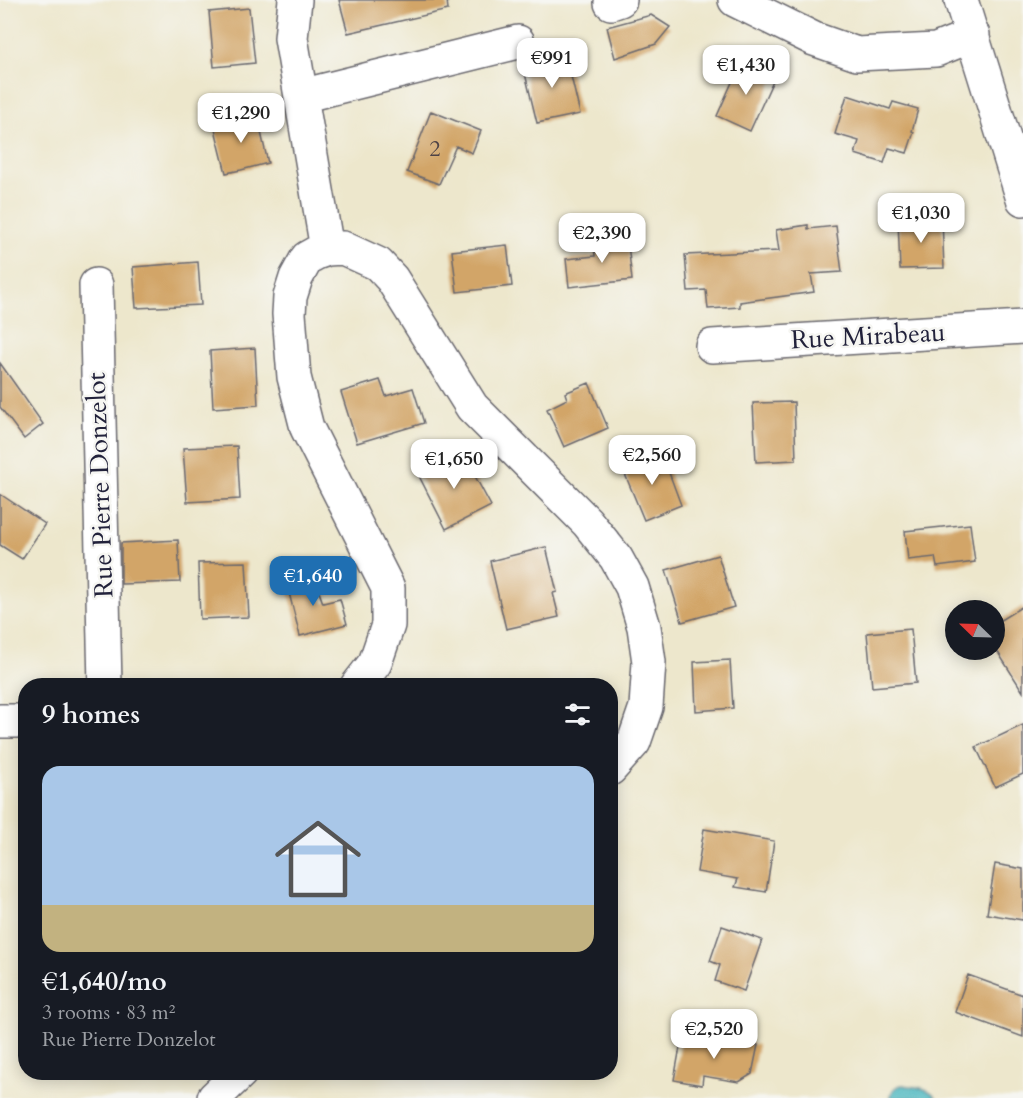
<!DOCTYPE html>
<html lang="en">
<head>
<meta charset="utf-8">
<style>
	:root { --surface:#171b24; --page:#242831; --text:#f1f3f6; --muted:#9ea1a6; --line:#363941; --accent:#1f6fb2 }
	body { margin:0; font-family:Cardo,serif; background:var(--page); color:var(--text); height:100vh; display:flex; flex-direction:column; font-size:22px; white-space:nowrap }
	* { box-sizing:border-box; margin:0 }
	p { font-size:20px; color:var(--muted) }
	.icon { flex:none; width:33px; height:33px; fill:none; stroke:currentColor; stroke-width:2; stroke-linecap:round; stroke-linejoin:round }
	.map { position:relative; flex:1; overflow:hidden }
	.sheet { position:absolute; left:18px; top:678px; width:600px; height:402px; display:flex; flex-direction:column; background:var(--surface); border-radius:24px; box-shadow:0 3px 15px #0003 }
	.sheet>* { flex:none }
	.needle { width:39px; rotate:293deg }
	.fabs { position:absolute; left:945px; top:600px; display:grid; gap:12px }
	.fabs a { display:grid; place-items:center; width:60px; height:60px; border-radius:50%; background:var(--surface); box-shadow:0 3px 15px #0003; font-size:30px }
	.price { position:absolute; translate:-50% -51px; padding:0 14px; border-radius:12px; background:#fff; color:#222; font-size:20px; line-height:39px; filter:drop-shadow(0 2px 3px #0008) }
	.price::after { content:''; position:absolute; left:50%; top:36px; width:18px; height:14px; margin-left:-9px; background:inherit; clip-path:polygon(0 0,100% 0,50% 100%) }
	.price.on { background:var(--accent); color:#fff }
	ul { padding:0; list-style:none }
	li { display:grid; align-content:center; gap:12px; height:318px; padding:0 24px }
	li+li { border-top:2px solid var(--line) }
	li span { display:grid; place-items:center; height:186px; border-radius:18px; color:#555 }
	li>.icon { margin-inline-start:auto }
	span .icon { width:108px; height:108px; fill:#fffc; stroke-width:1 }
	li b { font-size:26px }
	h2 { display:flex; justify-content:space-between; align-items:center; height:72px; padding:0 24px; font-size:26px }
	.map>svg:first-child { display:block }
</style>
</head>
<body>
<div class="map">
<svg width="1023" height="1098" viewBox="0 0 1023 1098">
	<rect width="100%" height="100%" fill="#f6f6f2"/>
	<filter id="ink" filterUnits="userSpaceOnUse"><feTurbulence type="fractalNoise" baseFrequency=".0167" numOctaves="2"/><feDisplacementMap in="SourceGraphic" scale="12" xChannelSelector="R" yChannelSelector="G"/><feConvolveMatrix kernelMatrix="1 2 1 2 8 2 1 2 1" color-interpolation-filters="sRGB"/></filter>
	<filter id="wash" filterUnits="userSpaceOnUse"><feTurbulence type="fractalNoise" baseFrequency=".008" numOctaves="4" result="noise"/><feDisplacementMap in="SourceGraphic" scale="24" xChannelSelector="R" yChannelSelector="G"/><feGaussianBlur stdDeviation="1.35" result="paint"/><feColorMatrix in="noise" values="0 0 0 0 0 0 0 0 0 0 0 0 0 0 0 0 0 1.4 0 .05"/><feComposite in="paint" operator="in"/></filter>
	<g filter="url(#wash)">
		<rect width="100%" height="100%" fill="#ede7cc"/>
		<path fill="#46b6be" stroke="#346c7c" stroke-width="1.5" d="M903,1085C915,1087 930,1087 936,1098H891C891,1090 896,1086 903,1085Z"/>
		<g id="blocks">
			<path fill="#d2a568" d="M339,0H447L448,10L348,33Z
				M249,8L255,63L214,67L209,12Z
				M651,15L670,27L656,44L615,58L607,27Z
				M566,55L580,114L537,123L523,65Z
				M742,60L775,76L750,131L717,116Z
				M847,95L890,109L893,102L918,109L912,131L914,132L907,153L889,148L884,163L855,154L859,141L835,134Z
				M431,111L481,131L472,153L456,146L439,184L407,172Z
				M257,115L268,163L241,170L226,173L214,125Z
				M942,219L944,268L900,269L898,220Z
				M808,225V229L836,226L842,272L811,274L814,292L740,302V307L708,309L706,290L688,291L685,255L779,251L776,230Z
				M627,235L632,280L569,287L566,259L595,256L594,239Z
				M507,245L512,286L457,292L452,251Z
				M198,262L201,305L136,308L133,267Z
				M255,348L258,405L213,408L210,351Z
				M0,363L43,424L24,439L0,407Z
				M380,380L386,396L413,388L424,423L357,443L341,392Z
				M589,383L608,428L564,447L547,409L567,399L565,393Z
				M794,402L796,460L756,462L753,403Z
				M237,446L240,499L187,502L183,448Z
				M661,451L681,505L644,520L622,467Z
				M462,452L491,506L446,529L418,474Z
				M0,494L45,524L22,559L0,545Z
				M970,524L975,562L937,567L935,557L908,560L905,531Z
				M178,540L180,582L121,584V543Z
				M546,547L557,592L553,593L559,617L506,629L490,561Z
				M718,555L734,607L682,622L666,570Z
				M246,562L249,617L200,619L198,563Z
				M313,575L323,603L340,599L347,624L300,636L286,581Z
				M1023,606V692L994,646V624Z
				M911,629L916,683L872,687L867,633Z
				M730,660L733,708L696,711L694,662Z
				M1023,725V774L995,787L976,747Z
				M704,829L774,841L766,892L735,887L738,879L697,872Z
				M995,864L1023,869V920L987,914Z
				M722,926L762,940L744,991L715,981L720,965L710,961Z
				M968,975L1023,995V1037L955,1012Z
				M682,1036L724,1043L725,1039L758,1045L752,1074L739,1082L703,1076L702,1085L674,1080Z"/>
		</g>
	</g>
	<g filter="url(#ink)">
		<use href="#blocks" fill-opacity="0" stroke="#69676e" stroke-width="1.5"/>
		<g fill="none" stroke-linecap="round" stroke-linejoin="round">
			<g stroke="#69676e" stroke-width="36">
				<path id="minor" d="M295,0L291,38L327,249
					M735,0L814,39L857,54L936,50L973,35
					M961,0L1023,199
					M611,3L620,0
					M301,96L518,42
					M96,285L105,686
					M712,346L1023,327
					M357,686L375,663L388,625V588L307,428L294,377L289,314L290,297L296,278L307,258L316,253L327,249L343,248L378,264L392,279L472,407L587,522L616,558L632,587L644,627L649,662L646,707L634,742L610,769
					M0,721H26
					M214,1098L241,1072"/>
			</g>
			<use href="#minor" stroke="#fff" stroke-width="33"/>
		</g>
	</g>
	<g text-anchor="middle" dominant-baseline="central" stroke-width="5" stroke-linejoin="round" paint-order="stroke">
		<g font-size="22" fill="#4e4346">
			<text x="435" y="149">2</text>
		</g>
		<g font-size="26" fill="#22223b" stroke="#f6f6f2">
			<text transform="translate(868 336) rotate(-3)">Rue Mirabeau</text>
			<text transform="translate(100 485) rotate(-92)">Rue Pierre Donzelot</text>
		</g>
	</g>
</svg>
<div class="fabs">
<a><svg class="needle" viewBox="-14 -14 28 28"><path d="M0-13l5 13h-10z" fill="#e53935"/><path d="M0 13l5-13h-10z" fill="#9ea1a6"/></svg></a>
</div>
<b class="price" style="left:552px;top:89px">€991</b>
<b class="price" style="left:746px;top:96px">€1,430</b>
<b class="price" style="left:241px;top:144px">€1,290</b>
<b class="price" style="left:921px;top:244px">€1,030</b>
<b class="price" style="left:602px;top:264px">€2,390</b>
<b class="price" style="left:652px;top:486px">€2,560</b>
<b class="price" style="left:454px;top:490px">€1,650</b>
<b class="price on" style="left:313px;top:607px">€1,640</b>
<b class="price" style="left:714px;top:1060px">€2,520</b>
<section class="sheet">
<h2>9 homes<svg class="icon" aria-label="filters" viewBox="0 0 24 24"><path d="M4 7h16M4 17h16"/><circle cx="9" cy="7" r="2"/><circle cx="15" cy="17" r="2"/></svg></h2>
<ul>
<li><span style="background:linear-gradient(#a9c7e8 75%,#c2b280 0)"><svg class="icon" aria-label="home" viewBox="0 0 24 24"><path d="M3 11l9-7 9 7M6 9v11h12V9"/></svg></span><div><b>€1,640/mo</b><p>3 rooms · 83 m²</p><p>Rue Pierre Donzelot</p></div></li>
</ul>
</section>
</div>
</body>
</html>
